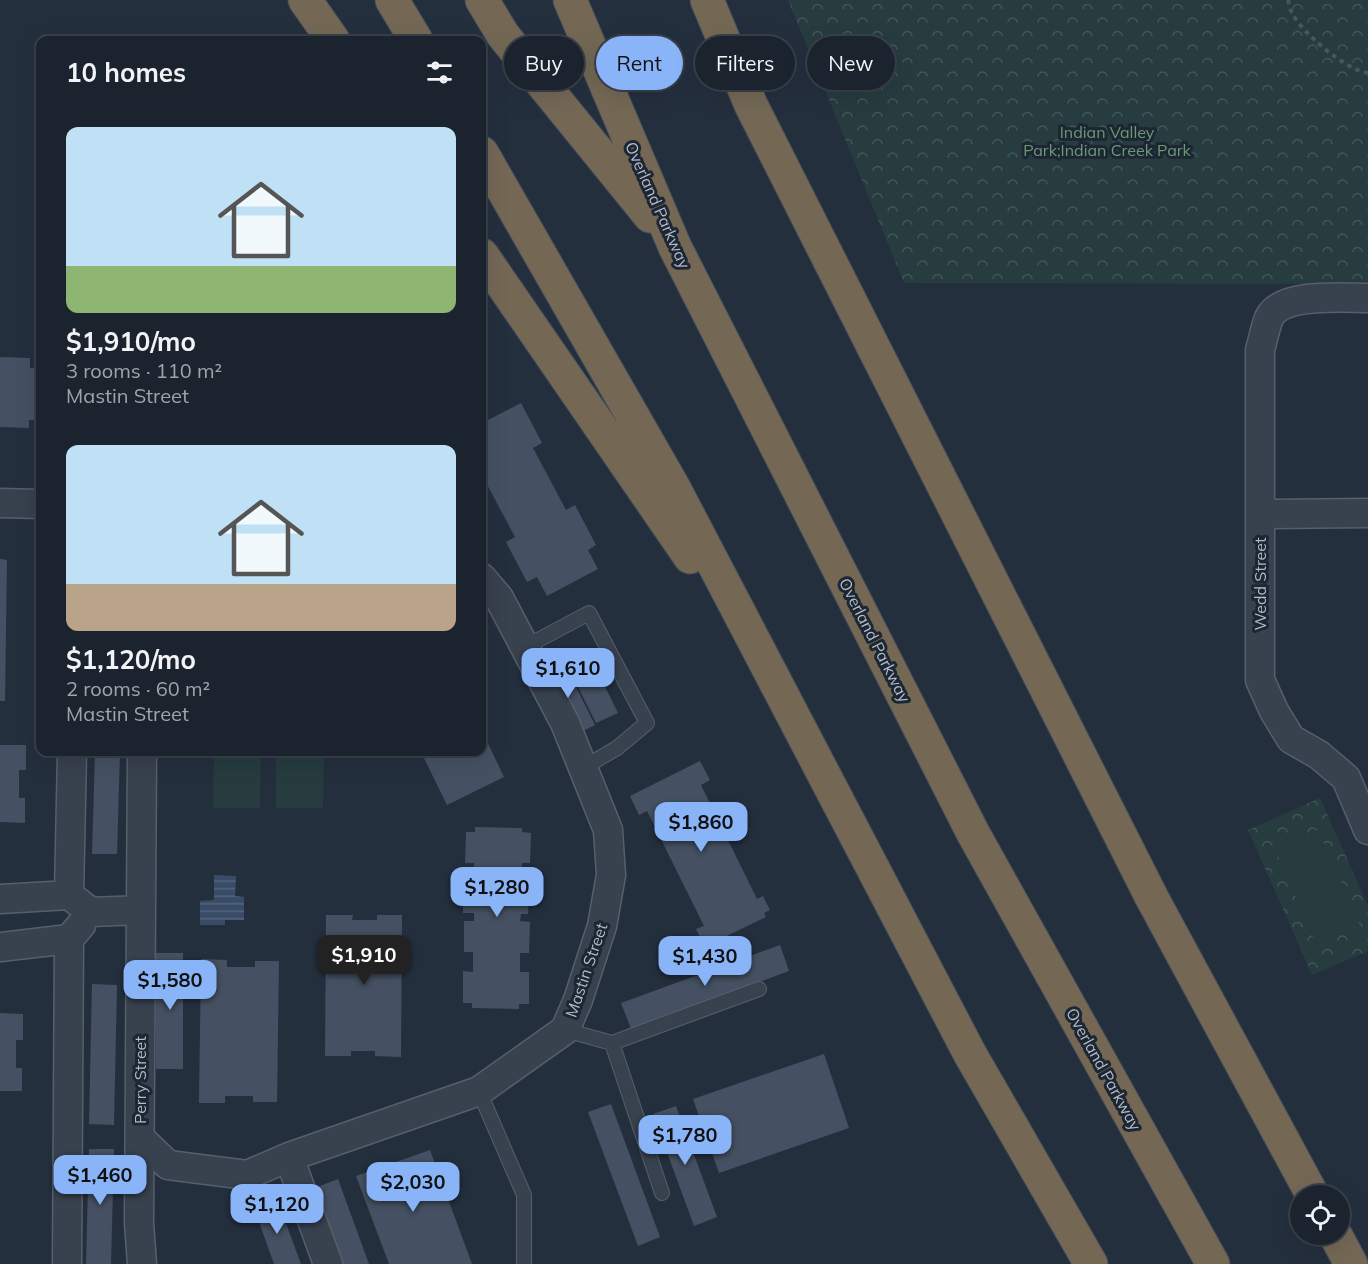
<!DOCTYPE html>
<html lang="en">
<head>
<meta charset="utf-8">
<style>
	:root { --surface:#1b232e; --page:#242b36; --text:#f1f3f6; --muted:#a0a4aa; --line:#39404a; --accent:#8ab4f8 }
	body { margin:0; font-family:Mulish,sans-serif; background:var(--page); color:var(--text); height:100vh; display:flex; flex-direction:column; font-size:22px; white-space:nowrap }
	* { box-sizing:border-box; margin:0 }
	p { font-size:20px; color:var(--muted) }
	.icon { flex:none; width:33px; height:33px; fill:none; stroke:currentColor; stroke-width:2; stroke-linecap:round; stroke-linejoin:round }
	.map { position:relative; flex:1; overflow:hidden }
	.side { position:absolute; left:36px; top:36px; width:450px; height:720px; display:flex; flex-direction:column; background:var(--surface); border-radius:12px; box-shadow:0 6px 24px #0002,0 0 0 2px var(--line) }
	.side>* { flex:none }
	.hud { position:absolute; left:504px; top:36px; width:570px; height:54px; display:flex; gap:12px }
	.fabs { position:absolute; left:1290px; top:1185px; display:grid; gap:12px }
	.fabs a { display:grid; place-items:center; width:60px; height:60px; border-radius:50%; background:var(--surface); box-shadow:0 6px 24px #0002,0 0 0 2px var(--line); font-size:30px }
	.price { position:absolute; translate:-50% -51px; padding:0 14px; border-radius:12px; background:var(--accent); color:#111; font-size:20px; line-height:39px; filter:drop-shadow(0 2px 3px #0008) }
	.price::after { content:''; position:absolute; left:50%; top:36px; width:18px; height:14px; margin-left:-9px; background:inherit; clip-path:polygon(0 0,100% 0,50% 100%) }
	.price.current { background:#222; color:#fff }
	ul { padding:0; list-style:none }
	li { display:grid; align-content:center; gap:12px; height:318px; padding:0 30px }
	li span { display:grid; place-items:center; height:186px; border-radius:12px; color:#555 }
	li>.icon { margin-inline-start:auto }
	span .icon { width:108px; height:108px; fill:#fffc; stroke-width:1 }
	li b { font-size:26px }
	h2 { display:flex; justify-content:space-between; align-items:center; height:72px; padding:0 30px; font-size:26px }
	.tag { padding:0 21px; border-radius:27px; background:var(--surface); box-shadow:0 6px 24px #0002,0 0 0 2px var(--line); font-size:21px; line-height:54px }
	.tag.current { background:var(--accent); color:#111 }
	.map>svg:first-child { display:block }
</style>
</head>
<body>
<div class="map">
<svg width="1368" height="1264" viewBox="0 0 1368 1264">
	<defs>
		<pattern id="park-crowns" width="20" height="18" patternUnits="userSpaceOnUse" patternTransform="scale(1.5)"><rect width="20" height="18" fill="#263c3f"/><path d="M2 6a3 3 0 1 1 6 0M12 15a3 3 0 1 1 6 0" fill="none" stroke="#435659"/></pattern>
		<pattern id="water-rules" width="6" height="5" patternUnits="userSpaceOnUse" patternTransform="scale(1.5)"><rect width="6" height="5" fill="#394c67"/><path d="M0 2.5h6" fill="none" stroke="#53647b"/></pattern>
	</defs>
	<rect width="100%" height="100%" fill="#242f3e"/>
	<path fill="url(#park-crowns)" d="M788,0H1368V284L904,283Z
		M1320,798L1368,906V951L1312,975L1248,830Z"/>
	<path fill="#263c3f" d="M214,752H261L260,808H213Z
		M276,752H324L323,808H276Z
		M1318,830L1359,924L1316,943L1275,849Z"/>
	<path fill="url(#water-rules)" d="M214,875L236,876L235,896L244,897V920H225V925H200V901L214,900Z"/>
	<path fill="#455162" d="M0,357L30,358V368H40V420H29V428L0,427Z
		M521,403L542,443L533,448L566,510L575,505L596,545L588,550L598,569L547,596L537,577L527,582L506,542L515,537L482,475V423Z
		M0,559L7,560L5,701H0Z
		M586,648L618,713L596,723L564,659Z
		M563,661L595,725L573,736L541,672Z
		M482,731L504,777L447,805L421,752H482Z
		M0,745H26V770H19V798H25V823L0,822Z
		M95,752H120L117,854H92Z
		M700,761L710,780L701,785L757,899L763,896L770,910L764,913L766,917L712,943L710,939L703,943L696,929L704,926L647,811L639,815L630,796Z
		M475,827L522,828V832L531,833L530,863H522L521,883H529L528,914H521L520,921L530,922L529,953H520V972H529V1004H519V1009L472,1008V1003H463V971L473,972V952H464V921H474V913H463V882H474V863H465L466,832H475Z
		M326,915H353L352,920H377V915H402L401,1057L375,1056V1051H351V1056H325Z
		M780,945L789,971L631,1029L621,1003Z
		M156,953H183V1069H156Z
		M201,959L227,960V967H255V961H279L277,1102H253V1096H225V1103H199Z
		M92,984L117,985L114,1125L89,1124Z
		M0,1013L23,1014V1040H16V1068H22V1091H0Z
		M824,1054L849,1128L719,1173L693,1099Z
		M611,1104L660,1237L638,1246L588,1112Z
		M676,1106L717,1217L694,1226L653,1114Z
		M89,1149H114L111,1264H86Z
		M430,1150L472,1264H389L356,1176Z
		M338,1179L369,1264H343L315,1188Z
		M278,1202L301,1264H274L255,1211Z"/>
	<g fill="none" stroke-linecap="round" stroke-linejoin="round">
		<g stroke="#565f6c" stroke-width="16">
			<path id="lane" d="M525,647L589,613L647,723L617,748L583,768
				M565,1030L612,1043L759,989
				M612,1043L662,1193
				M479,1091L524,1195V1264"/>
		</g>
		<g stroke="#565f6c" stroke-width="31">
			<path id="street" d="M1368,298C1344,298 1281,292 1269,318C1265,328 1263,340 1260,350V680L1274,711L1291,739L1319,755L1346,778L1368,830
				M0,503L40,504
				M1260,514L1368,513
				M69,895L72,752
				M0,899L69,895L91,912L141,910
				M0,947L69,939L81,925
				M140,1138L168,1165L247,1175L289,1157L479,1091L565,1030L578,1000L602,926L611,875L608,830L565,723L499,598L482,578
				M289,1157L328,1264
				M67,1264L69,939
				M142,1264L139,1223L142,752"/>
		</g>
		<g stroke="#434c59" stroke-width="35">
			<path id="highway" d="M305,0L333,40
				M392,0L416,40
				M482,0L503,35L650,216
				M570,0L675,247L973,833L1213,1264
				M707,0L751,105L1152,898L1313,1196
				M482,153L674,488L970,1054L1091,1264
				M482,255L690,557
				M1335,1234L1351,1264"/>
		</g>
		<path stroke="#44595c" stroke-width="4" stroke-dasharray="4.5 4.5" stroke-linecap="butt" d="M1288,0C1289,4 1290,10 1292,13C1303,34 1346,70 1368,73"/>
		<use href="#lane" stroke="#38414e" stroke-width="14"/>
		<use href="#street" stroke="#38414e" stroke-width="28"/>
		<use href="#highway" stroke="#746855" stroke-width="33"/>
	</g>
	<g text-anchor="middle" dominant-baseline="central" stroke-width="6" stroke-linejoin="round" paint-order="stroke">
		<g font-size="16" fill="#6b9a76" stroke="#1d2633">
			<text x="1107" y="132">Indian Valley<tspan x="1107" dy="18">Park;Indian Creek Park</tspan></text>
		</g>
		<g font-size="16" fill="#b4bcc9" stroke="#1d2633">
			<text transform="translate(658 205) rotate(66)">Overland Parkway</text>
			<text transform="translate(1260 584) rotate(-90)">Wedd Street</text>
			<text transform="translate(875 640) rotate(63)">Overland Parkway</text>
			<text transform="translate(586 970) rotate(-71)">Mastin Street</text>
			<text transform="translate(1104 1069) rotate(61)">Overland Parkway</text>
			<text transform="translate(140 1080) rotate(-90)">Perry Street</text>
		</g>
	</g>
</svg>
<div class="fabs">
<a><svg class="icon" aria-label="locate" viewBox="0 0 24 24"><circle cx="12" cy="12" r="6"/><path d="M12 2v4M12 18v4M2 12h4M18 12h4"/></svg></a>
</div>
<b class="price" style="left:568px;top:699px">$1,610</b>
<b class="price" style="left:701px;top:853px">$1,860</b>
<b class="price" style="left:497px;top:918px">$1,280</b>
<b class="price current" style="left:364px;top:986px">$1,910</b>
<b class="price" style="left:705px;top:987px">$1,430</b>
<b class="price" style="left:170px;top:1011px">$1,580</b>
<b class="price" style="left:685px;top:1166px">$1,780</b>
<b class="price" style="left:100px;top:1206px">$1,460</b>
<b class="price" style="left:413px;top:1213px">$2,030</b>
<b class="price" style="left:277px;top:1235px">$1,120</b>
<div class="hud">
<a class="tag">Buy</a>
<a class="tag current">Rent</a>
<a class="tag">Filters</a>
<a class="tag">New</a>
</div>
<section class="side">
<h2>10 homes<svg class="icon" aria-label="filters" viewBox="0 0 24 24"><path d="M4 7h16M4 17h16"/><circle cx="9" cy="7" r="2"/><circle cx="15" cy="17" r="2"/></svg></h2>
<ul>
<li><span style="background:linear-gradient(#bfe0f5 75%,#8fb573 0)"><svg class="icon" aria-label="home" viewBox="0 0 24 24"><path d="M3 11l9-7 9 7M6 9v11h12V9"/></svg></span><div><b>$1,910/mo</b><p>3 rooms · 110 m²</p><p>Mastin Street</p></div></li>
<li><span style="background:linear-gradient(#bfe0f5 75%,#b9a48a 0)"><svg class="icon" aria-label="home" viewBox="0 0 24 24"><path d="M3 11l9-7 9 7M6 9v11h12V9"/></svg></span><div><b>$1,120/mo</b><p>2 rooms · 60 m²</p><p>Mastin Street</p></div></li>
</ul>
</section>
</div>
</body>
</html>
